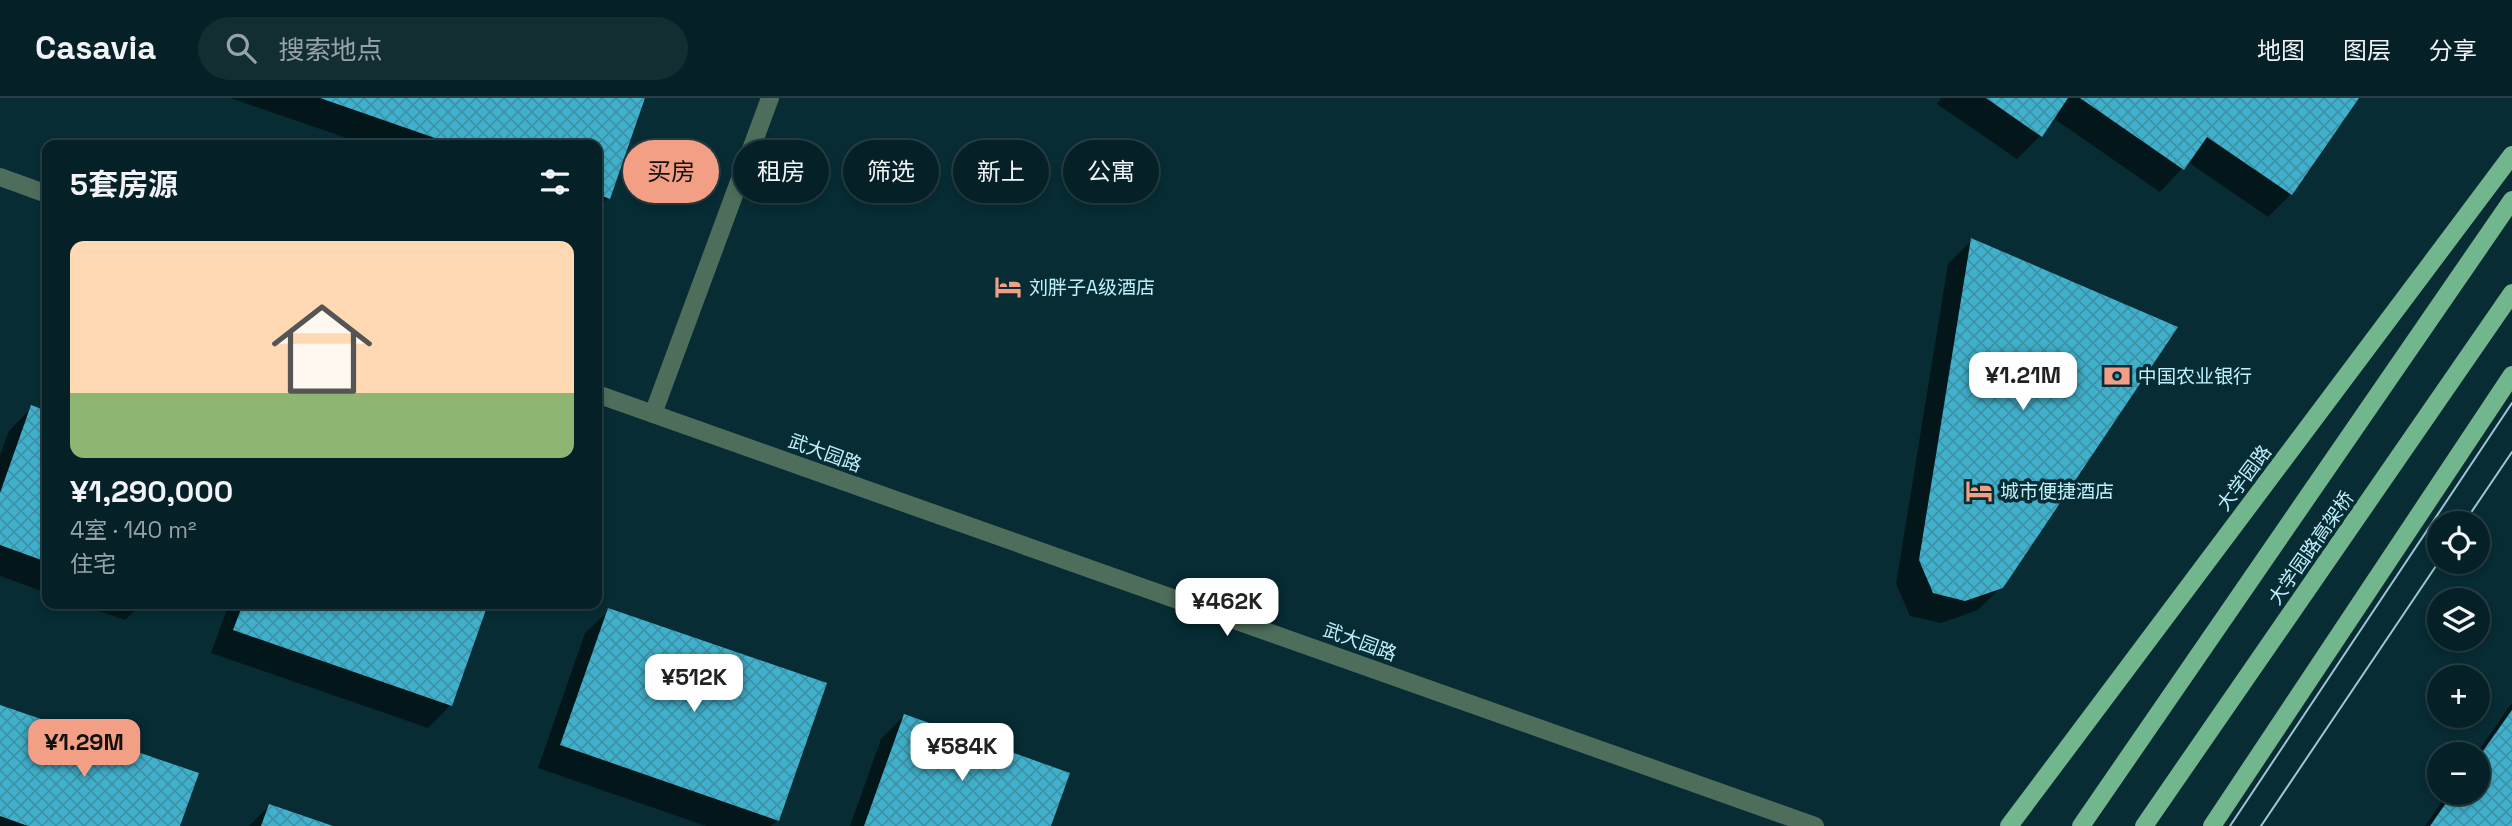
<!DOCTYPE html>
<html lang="zh">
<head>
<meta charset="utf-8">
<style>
	:root { --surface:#052127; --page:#132e33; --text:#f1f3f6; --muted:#97a3a7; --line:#263e44; --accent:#f39f85 }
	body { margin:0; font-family:"Space Grotesk","Noto Sans SC",sans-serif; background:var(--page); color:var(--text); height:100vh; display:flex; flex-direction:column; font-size:26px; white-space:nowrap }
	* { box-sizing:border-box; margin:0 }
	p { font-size:23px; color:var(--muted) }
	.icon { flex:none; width:38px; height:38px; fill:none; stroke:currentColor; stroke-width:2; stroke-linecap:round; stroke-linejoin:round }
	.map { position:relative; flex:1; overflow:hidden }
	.drawer { position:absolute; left:42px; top:42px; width:560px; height:469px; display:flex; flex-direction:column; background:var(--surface); border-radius:14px; box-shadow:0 4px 10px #0003,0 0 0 2px var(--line) }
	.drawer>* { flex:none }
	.banner { position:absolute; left:623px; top:42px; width:665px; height:63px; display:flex; gap:14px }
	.tools { position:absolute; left:2427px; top:413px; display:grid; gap:14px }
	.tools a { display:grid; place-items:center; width:63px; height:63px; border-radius:50%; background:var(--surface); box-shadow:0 4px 10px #0003,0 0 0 2px var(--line); font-size:35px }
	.price { position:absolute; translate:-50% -60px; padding:0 16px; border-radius:14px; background:#fff; color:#222; font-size:23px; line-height:46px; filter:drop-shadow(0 2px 4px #0008) }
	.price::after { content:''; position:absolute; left:50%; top:42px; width:21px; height:16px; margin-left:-10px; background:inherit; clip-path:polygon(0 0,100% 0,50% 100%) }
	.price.active { background:var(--accent); color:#111 }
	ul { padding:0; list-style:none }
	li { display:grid; align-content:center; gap:14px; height:371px; padding:0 28px }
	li+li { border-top:2px solid var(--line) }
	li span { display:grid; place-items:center; height:217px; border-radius:14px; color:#555 }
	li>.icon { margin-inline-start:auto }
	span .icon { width:126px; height:126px; fill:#fffc; stroke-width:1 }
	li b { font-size:30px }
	h2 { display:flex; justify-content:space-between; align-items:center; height:84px; padding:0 28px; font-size:30px }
	.chip { padding:0 24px; border-radius:32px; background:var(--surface); box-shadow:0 4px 10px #0003,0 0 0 2px var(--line); font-size:24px; line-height:63px }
	.chip.active { background:var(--accent); color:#111 }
	header { display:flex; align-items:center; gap:42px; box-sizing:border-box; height:98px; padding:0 35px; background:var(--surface); border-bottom:2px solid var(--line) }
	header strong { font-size:33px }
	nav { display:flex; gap:38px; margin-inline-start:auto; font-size:24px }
	.search { width:490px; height:63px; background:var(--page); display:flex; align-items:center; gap:18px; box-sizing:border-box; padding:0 24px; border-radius:38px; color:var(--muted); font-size:26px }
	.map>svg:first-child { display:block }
</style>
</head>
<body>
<header>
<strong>Casavia</strong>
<div class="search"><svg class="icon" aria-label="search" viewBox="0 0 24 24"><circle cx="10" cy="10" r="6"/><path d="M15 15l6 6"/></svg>搜索地点</div>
<nav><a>地图</a><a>图层</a><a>分享</a></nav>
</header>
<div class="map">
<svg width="2512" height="728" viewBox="0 0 2512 728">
	<defs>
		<pattern id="building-cross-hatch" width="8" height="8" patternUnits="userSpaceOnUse" patternTransform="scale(1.75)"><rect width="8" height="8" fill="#40b1cd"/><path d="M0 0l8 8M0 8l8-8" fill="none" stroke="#3e92a6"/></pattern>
	</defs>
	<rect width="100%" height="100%" fill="#072c34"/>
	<path fill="#0007" d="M230,0H643L608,100L597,111V47H367Z
		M1941,0H2357L2291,96L2268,119L2188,64L2160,94L2053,20L2040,38L2017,61L1937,6Z
		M1971,143L2002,488L1978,512L1941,525L1910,518L1896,486L1948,166Z
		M32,309L47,315V495L0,478V357L9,333Z
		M78,506H142L125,522Z
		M229,506H486L451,607L428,630L211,555Z
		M609,512L778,722L771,728H706L538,670L585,535Z
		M2512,605V728H2425L2448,695H2478V656H2476Z
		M0,609L178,728H0Z
		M904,618L1049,728H850L881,641Z
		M269,708L329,728H249Z"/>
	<path fill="url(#building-cross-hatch)" d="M320,0H645L610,101L597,96V47H455Z
		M1986,0H2068L2042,39Z
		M2080,0H2359L2292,97L2207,39L2184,72Z
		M1971,140L2178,229L2003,490L1965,503L1933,495L1919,462Z
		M31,307L47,313V464L0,447V395Z
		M243,506H488L452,608L233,532Z
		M608,510L827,585L779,723L560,647Z
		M0,607L199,675L180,728H28L0,718Z
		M2512,612V728H2430L2453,695H2478V660Z
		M904,616L1070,675L1051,728H864Z
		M269,706L333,728H261Z"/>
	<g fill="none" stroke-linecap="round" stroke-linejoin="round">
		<path stroke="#4e6e5b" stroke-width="18" d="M0,79L47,96
			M597,296L1815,728
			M653,316L770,0"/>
		<path stroke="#72b68e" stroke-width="18" d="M2009,728L2512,57
			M2081,728L2512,102
			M2144,728L2512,195
			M2212,728L2512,277"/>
		<path stroke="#9ac9d6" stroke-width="2" d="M2464,425L2512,354
			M2230,728L2512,305
			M2261,728L2440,462"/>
	</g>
	<defs>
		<g id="hotel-bare" transform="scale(2.1)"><path d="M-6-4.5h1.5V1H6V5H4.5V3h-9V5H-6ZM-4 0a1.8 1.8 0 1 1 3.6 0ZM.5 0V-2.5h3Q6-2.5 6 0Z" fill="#f39f85" stroke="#072c34" stroke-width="2.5" paint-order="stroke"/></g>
		<g id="bank-bare" transform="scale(2.1)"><path d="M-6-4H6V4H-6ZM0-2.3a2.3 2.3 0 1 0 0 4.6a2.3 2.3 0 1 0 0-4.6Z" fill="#f39f85" stroke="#072c34" stroke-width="2.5" paint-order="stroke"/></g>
	</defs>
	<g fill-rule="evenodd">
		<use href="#hotel-bare" x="1008" y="189"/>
		<use href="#bank-bare" x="2117" y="278"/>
		<use href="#hotel-bare" x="1979" y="393"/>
	</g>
	<g text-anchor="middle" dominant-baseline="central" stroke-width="7" stroke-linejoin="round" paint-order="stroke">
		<g font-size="19" fill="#bff0fe" stroke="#072c34" text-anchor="start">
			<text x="1029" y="189">刘胖子A级酒店</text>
			<text x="2138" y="278">中国农业银行</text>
			<text x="2000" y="393">城市便捷酒店</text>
		</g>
		<g font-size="19" fill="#bff0fe" stroke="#072c34">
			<text transform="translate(825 355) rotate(20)">武大园路</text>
			<text transform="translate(2244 380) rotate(-53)">大学园路</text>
			<text transform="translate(2311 450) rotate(-55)">大学园路高架桥</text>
			<text transform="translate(1360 544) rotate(20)">武大园路</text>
		</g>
	</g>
</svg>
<div class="tools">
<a><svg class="icon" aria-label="locate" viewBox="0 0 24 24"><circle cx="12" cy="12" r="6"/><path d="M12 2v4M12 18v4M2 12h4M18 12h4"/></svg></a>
<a><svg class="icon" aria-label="layers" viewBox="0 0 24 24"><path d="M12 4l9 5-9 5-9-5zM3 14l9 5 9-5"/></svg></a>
<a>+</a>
<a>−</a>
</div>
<b class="price" style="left:2023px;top:314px">¥1.21M</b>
<b class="price" style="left:1227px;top:540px">¥462K</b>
<b class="price" style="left:694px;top:616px">¥512K</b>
<b class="price active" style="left:84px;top:681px">¥1.29M</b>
<b class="price" style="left:962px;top:685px">¥584K</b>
<div class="banner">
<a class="chip active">买房</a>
<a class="chip">租房</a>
<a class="chip">筛选</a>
<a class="chip">新上</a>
<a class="chip">公寓</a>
</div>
<section class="drawer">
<h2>5套房源<svg class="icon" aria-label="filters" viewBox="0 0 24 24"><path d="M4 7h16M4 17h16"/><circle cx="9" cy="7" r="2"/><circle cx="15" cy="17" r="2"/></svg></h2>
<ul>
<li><span style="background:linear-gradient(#ffd9b3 70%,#8fb573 0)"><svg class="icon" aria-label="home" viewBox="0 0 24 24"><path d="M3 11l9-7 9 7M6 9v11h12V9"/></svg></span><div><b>¥1,290,000</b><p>4室 · 140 m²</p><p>住宅</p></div></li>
</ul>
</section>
</div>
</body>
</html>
